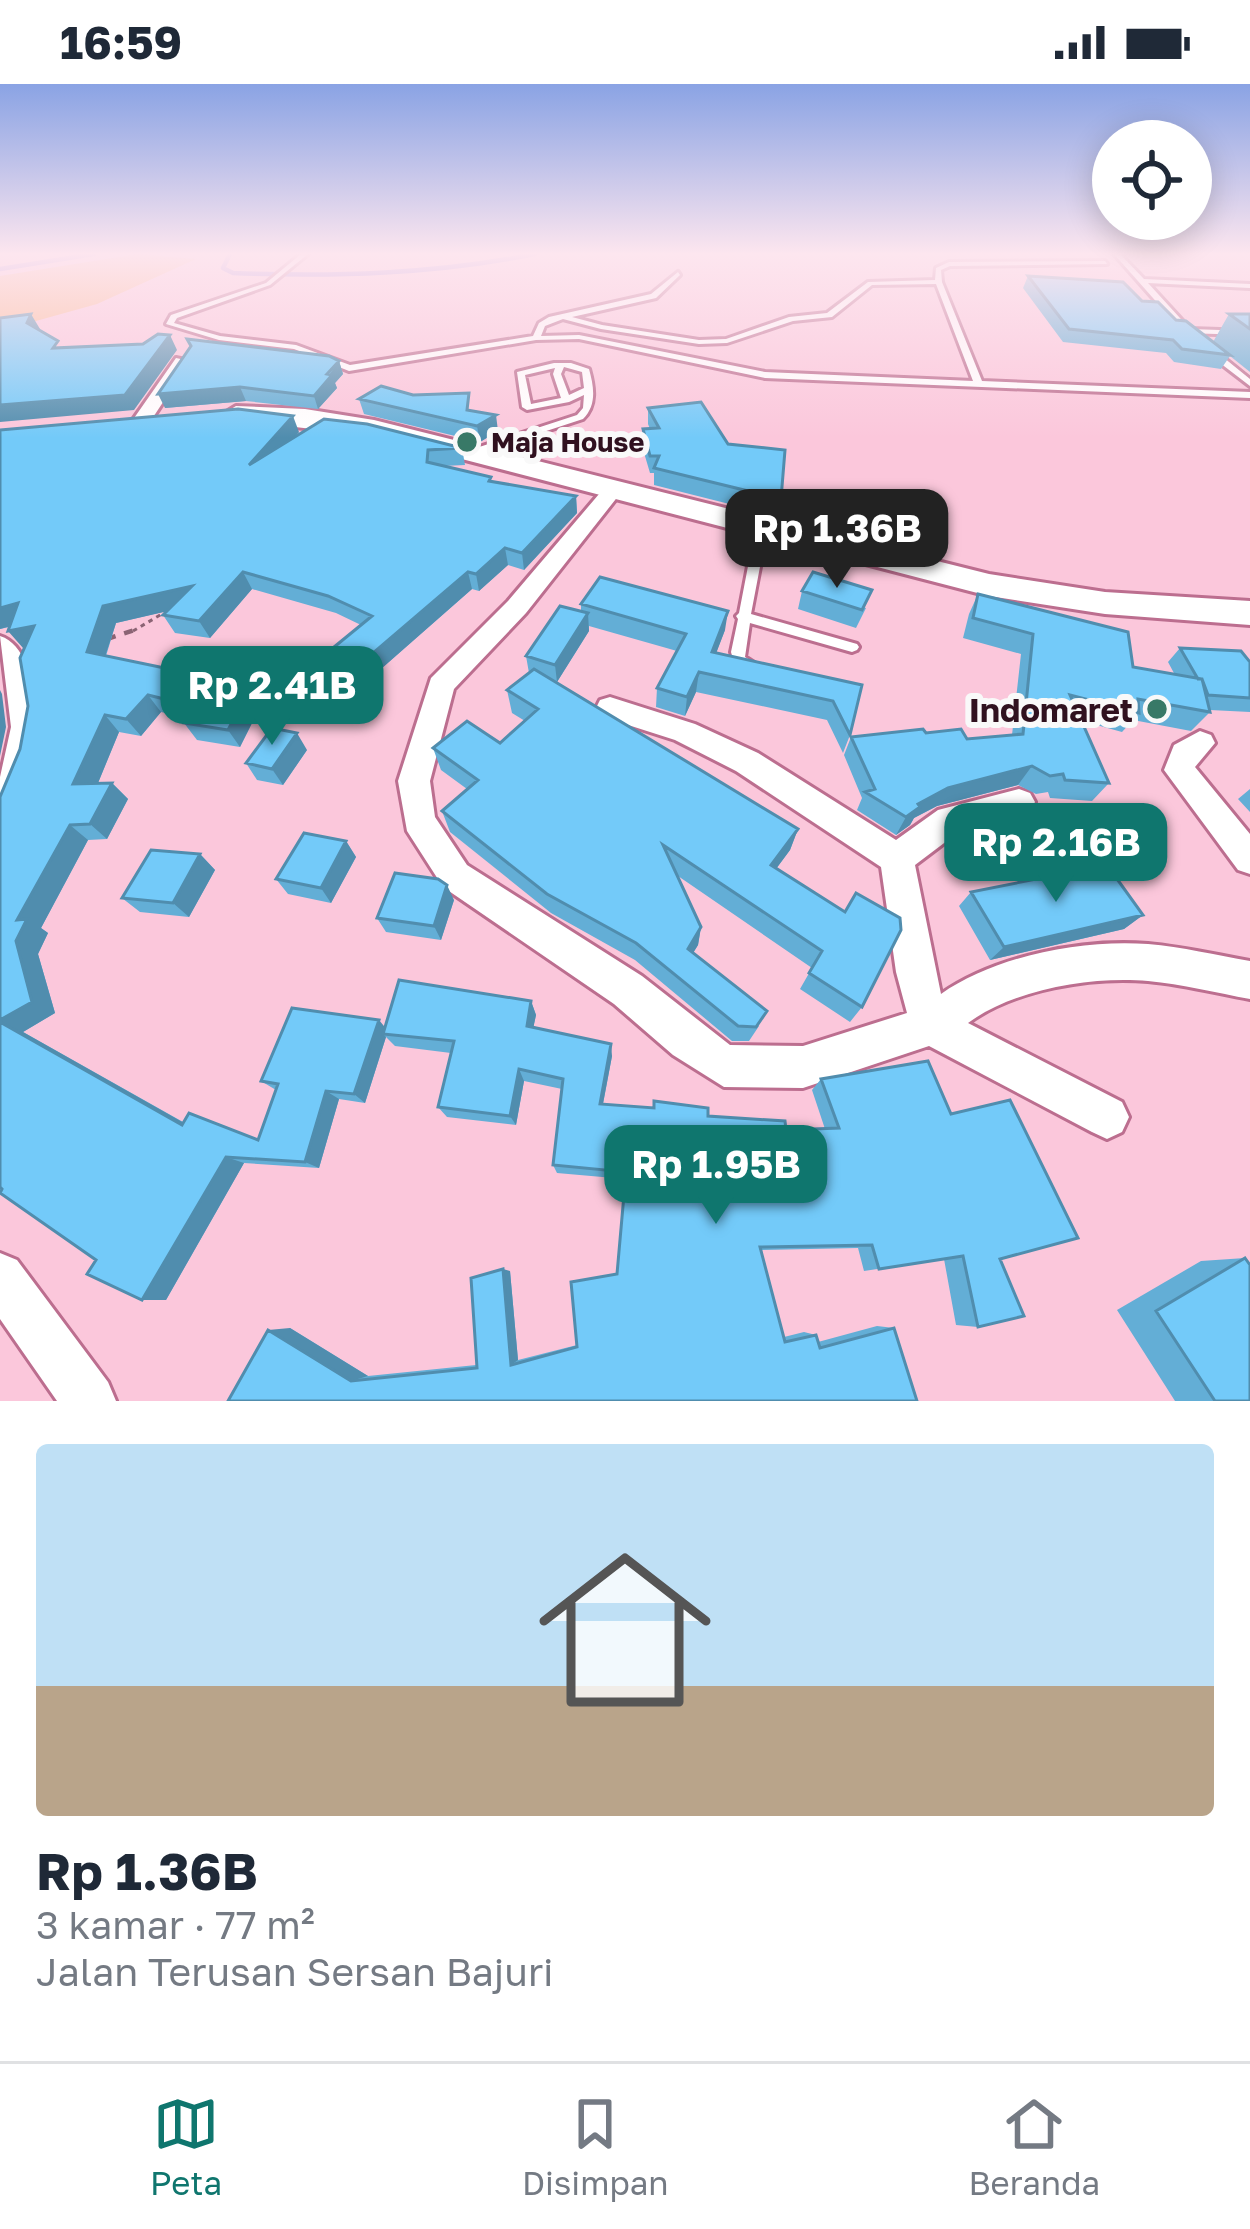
<!DOCTYPE html>
<html lang="id">
<head>
<meta charset="utf-8">
<style>
	:root { --surface:#fff; --page:#f2f2f3; --text:#1f2937; --muted:#747a83; --line:#e0e1e3; --accent:#0f766e }
	body { margin:0; font-family:"Golos Text",sans-serif; background:var(--page); color:var(--text); height:100vh; display:flex; flex-direction:column; font-size:45px; white-space:nowrap }
	* { box-sizing:border-box; margin:0 }
	p { font-size:39px; color:var(--muted) }
	.icon { flex:none; width:66px; height:66px; fill:none; stroke:currentColor; stroke-width:2; stroke-linecap:round; stroke-linejoin:round }
	.map { position:relative; height:1317px; overflow:hidden }
	.drawer { display:flex; flex-direction:column; background:var(--surface); flex:1 }
	.drawer>* { flex:none }
	.fabs { position:absolute; left:1092px; top:36px; display:grid; gap:24px }
	.fabs a { display:grid; place-items:center; width:120px; height:120px; border-radius:50%; background:var(--surface); box-shadow:0 6px 30px #0003; font-size:60px }
	.price { position:absolute; translate:-50% -102px; padding:0 27px; border-radius:24px; background:var(--accent); color:#fff; font-size:39px; line-height:78px; filter:drop-shadow(0 3px 6px #0008) }
	.price::after { content:''; position:absolute; left:50%; top:72px; width:36px; height:27px; margin-left:-18px; background:inherit; clip-path:polygon(0 0,100% 0,50% 100%) }
	.price.selected { background:#222; color:#fff }
	ul { padding:0; list-style:none }
	li { display:grid; align-content:center; gap:24px; height:636px; padding:0 36px }
	li span { display:grid; place-items:center; height:372px; border-radius:12px; color:#555 }
	li>.icon { margin-inline-start:auto }
	span .icon { width:216px; height:216px; fill:#fffc; stroke-width:1 }
	li b { font-size:51px }
	.status { display:flex; justify-content:space-between; align-items:center; height:84px; padding:0 60px; background:var(--surface); direction:ltr }
	.status svg { height:33px; fill:currentColor }
	.menu { display:flex; justify-content:space-around; align-items:center; height:168px; border-top:3px solid var(--line); background:var(--surface); font-size:33px; color:var(--muted) }
	.menu a { display:grid; justify-items:center; gap:6px }
	.menu .selected { color:var(--accent) }
	.map>svg:first-child { display:block }
</style>
</head>
<body>
<div class="status"><b>16:59</b><svg viewBox="0 0 49 12"><path d="M0 12V9h3v3zM5 12V6h3v6zM10 12V3h3v9zM15 12V0h3v12zM26 1h20v11H26zM47 4h2v5h-2z"/></svg></div>
<div class="map">
<svg width="1250" height="1317" viewBox="0 0 1250 1317">
	<rect width="100%" height="100%" fill="#fbc7db"/>
	<path fill="#faba92" d="M137,170L196,175L97,220L0,247V192Z"/>
	<g fill="none" stroke-linecap="round" stroke-linejoin="round">
		<path stroke="#9d89de" stroke-width="4.5" d="M230,170L223,184L233,189C335,193 435,190 535,170
			M0,185L94,170"/>
		<g stroke="#bc6e8f" stroke-width="6">
			<path id="service" d="M301,170H308L270,201L177,234L174,239L220,252L296,261L350,281L533,252L539,239L549,233L651,210L678,188L680,191L656,214L572,233L602,241L699,256L726,255L789,233L827,229L868,198L935,196L936,184L949,178L1105,177L1107,180L950,182L941,186L942,198L982,297L1250,308V314L765,294L579,255L536,256L349,287L294,265L219,256L166,240L171,231L266,199ZM936,200L973,297L765,288L579,251L541,252L545,242L563,235L601,245L699,260L727,259L793,237L832,233L872,201Z
				M1114,170H1120L1144,195L1250,200V204L1148,199L1190,245L1250,247V251L1184,249Z
				M1207,265H1213L1250,295V302L1207,269Z
				M554,279H571L589,285C594,303 597,321 583,335L473,371H467V367L577,331L583,324L584,311L569,318L527,326L522,323L517,288ZM564,283L582,288L584,304L569,311L561,290ZM555,284L553,290L561,314L531,320L525,291Z
				M761,443L767,446L751,530L857,560L859,563L857,566L852,568L750,539L745,573L759,582L752,587L734,579L731,568L738,535L736,532L739,529L755,446Z"/>
		</g>
		<g stroke="#bc6e8f" stroke-width="6">
			<path id="minor" d="M176,274L190,277L148,341H134L132,337Z
				M612,401L619,403V411L526,529L454,605L430,697L435,733L467,781L642,892L730,961L803,962L907,929L896,888L881,783L736,687L675,656L600,632L596,624L600,616L610,613L695,640L758,669L896,756L938,726L1019,705L1030,709L1035,718L1030,727L960,747L915,781L941,910C995,872 1082,855 1148,860C1182,863 1216,871 1250,877V915C1217,909 1182,900 1148,897C1092,892 1014,905 968,939L1122,1018L1129,1033L1122,1048L1107,1055L1092,1048L929,962L803,1004L724,1003L673,971L614,920L443,803L407,747L398,697L431,594L508,517L605,403Z
				M0,552C13,556 20,567 26,579C54,631 36,689 11,739L0,743V693L11,643Z
				M1200,647L1211,651L1215,659L1195,683L1250,750V790L1238,786L1164,686L1174,661Z
				M0,1169L17,1176L108,1298L116,1317H57L0,1235Z"/>
		</g>
		<g stroke="#bc6e8f" stroke-width="6">
			<path id="secondary" d="M236,322L305,325L374,336L989,490L1105,508L1250,517V541L1105,530L989,512L373,352L227,335L223,330Z"/>
		</g>
		<path stroke="#8b6374" stroke-width="3" stroke-dasharray="4.5 4.5" stroke-linecap="butt" d="M133,547L167,527"/>
		<path stroke="#8b6374" stroke-width="4.5" stroke-dasharray="9 9" stroke-linecap="butt" d="M107,555L141,544"/>
		<use href="#service" fill="#fff" fill-rule="evenodd"/>
		<use href="#minor" fill="#fff" fill-rule="evenodd"/>
		<use href="#secondary" fill="#fff" fill-rule="evenodd"/>
	</g>
	<path fill="#63aed6" d="M1028,192L1142,217L1213,258L1229,230H1250V288L1230,272L1221,285L1174,278L1166,269L1063,258L1023,204Z
		M187,255L339,277L343,290L335,299L337,304L318,325L246,317L165,324L190,263Z
		M359,315L471,327L498,347L480,358L364,330Z
		M648,324L728,360L781,415L777,432L654,401V389H650L642,362L643,345H650L648,340Z
		M0,346L299,348L294,353L462,364L465,381L443,382L492,397L576,412L577,429L524,486L508,481L479,507L472,505L365,599L336,585L328,568L361,541L336,529L252,505L210,554L175,549L163,531L167,527L116,539L106,572L184,588L275,593L240,663L197,656L184,639L188,634L161,628L141,652L119,648L98,699H112L128,715L107,755L88,756L41,844L48,849L38,870L55,929L23,948L183,1038L258,1056L276,1006L261,997L385,943L531,917L536,931L533,944L612,972L603,1020L708,1032L786,1046L825,1045L812,1006L821,995L1000,1175L978,1243L956,1241L944,1175L864,1187L858,1164L760,1166L784,1253L804,1248L816,1251L818,1258L877,1242L894,1244L917,1317H228L290,1244L368,1292L476,1281L510,1187L518,1276L577,1261L617,1190L625,1095L557,1089L553,1081L562,1005L524,997L516,1041L447,1033L438,1023L451,969L395,962L386,953L365,1019L339,1015L319,1084L244,1079L166,1216L96,1176L2,1105L20,665L28,622L25,564L9,543L0,545Z
		M802,507L866,524L856,544L798,525Z
		M978,510L1133,583L1175,591L1168,578L1180,564L1250,578V628L1210,626V628L1191,647L1133,636L1122,648L1082,637L1109,699L1092,717L1050,714L1048,708L1036,710L1018,701L937,722L914,734L910,741L896,751L857,726L862,714L844,671L851,653L967,655L1012,651L1021,570L963,554L969,530Z
		M581,520L725,546L716,569L862,601L850,651L843,669L827,636L696,608L685,632L656,623L657,604L677,567L589,542V547L557,598L798,745L790,766L776,785L862,923L850,938L800,905L812,884L678,792L701,843L698,861L693,869L759,942L749,957H732L635,876L551,829L450,748L442,727L467,705L441,686L433,664L500,659L525,637L512,629L507,606L529,589L526,572L581,527Z
		M307,666L283,701L257,696L246,679Z
		M1250,705V728L1238,715Z
		M346,757L356,773L331,819L288,810L276,795Z
		M200,770L215,786L189,833L140,828L122,814Z
		M971,808L1143,831L1124,845L990,876L959,822Z
		M454,816L441,856L386,848L377,834Z
		M1245,1174L1250,1317H1175L1117,1226L1201,1177Z"/>
	<path fill="#508dae" d="M31,230L40,245L36,253L27,239Z
		M170,251L177,266L134,326L0,338V321Z
		M339,277L343,290L335,299L337,304L318,325L314,312Z
		M240,303L246,317L165,324L158,310Z
		M496,331L498,347L480,358L477,342Z
		M293,332L299,348L256,397L249,381Z
		M576,412L577,429L524,486L522,469Z
		M505,464L508,481L479,507L476,490Z
		M243,488L252,505L210,554L199,537Z
		M468,488L472,505L365,599L358,582Z
		M192,502L203,519L116,539L101,585L87,568L103,522Z
		M18,519L33,536L0,545V524Z
		M728,527L725,546L709,588L712,568Z
		M588,529L589,547L557,598L555,581Z
		M34,542L49,560L23,564L8,547Z
		M265,576L275,593L240,663L228,646Z
		M699,588L696,608L685,632L687,613Z
		M0,606L2,610L6,643L0,672Z
		M148,611L161,628L141,652L126,635Z
		M105,631L119,648L91,716L73,700Z
		M297,649L307,666L283,701L272,685Z
		M1032,682L1018,701L937,722L914,734L910,741L896,751L906,733L918,720L948,704Z
		M112,699L128,715L107,755L90,740Z
		M70,741L88,756L41,844L48,849L38,870L55,929L23,948L200,1048L182,1041L0,938L16,857L17,836Z
		M798,745L790,766L764,801L771,781Z
		M346,757L356,773L331,819L321,804Z
		M200,770L215,786L189,833L173,819Z
		M447,801L454,816L441,856L434,842Z
		M1143,831L1124,845L990,876L1004,863Z
		M701,843L698,861L685,882L688,865Z
		M531,917L536,931L531,955L527,942Z
		M379,936L388,947L383,950L386,953L365,1019L354,1010Z
		M611,960L612,972L601,1030L600,1020Z
		M519,985L524,997L516,1041L510,1032Z
		M326,1007L339,1015L319,1084L305,1078Z
		M226,1073L244,1079L166,1216H142Z
		M503,1185L510,1187L518,1276L511,1281Z
		M290,1244L368,1292L351,1297L268,1246Z"/>
	<path fill="#73caf9" stroke="#508dae" stroke-width="3" d="M1028,192L1123,198L1142,217L1158,218L1176,236L1186,237L1230,271L1182,265L1173,256L1069,245Z
		M31,230L27,239L58,257L53,264L143,260L158,250L170,251L125,311L0,321V234Z
		M1229,230H1250V245Z
		M187,255L329,272L339,277L327,290L332,291L314,312L240,303L158,310L191,262Z
		M381,302L413,311L469,309L467,326L496,331L477,342L359,315Z
		M701,318L728,360L785,366L781,415L654,384L659,372H650L643,345L659,344L648,324Z
		M238,325L293,332L249,381L324,335L367,340L462,364L428,366L427,378L491,393L489,397L576,412L522,469L505,464L476,490L468,488L358,582L328,568L372,532L328,512L243,488L199,537L163,531L192,502L103,522L87,568L184,588L200,570L265,576L228,646L184,639L196,623L148,611L126,635L105,631L73,700L112,699L90,740L70,741L17,836L27,835L16,857L32,918L0,936V713L20,665L28,622L20,574L34,542L8,547L18,519L0,524V346Z
		M813,488L872,506L862,526L802,507Z
		M600,493L728,527L712,568L862,601L850,651L833,617L699,588L687,613L657,604L686,550L581,520Z
		M978,510L1128,548L1133,583L1202,595L1210,628L1138,615L1139,629L1070,611L1109,699L1065,696L1063,690L1050,692L1032,682L948,704L918,720L920,723L906,733L865,708L875,705L851,653L923,645L926,649L961,645L967,655L1023,650L1033,550L973,534Z
		M560,522L588,529L555,581L526,572Z
		M1180,564L1241,567L1250,578V614L1208,611L1202,595H1198Z
		M534,585L798,745L771,781L845,828L856,809L900,834L901,846L862,923L809,889L822,867L663,761L701,843L688,865L767,927L756,943L738,942L636,859L547,810L442,727L478,696L433,664L467,637L500,659L538,625L507,606Z
		M272,644L297,649L272,685L246,679Z
		M304,749L346,757L321,804L276,795Z
		M151,766L200,770L173,819L122,814Z
		M1107,781L1143,831L1004,863L971,808Z
		M395,789L438,795L447,801L434,842L377,834Z
		M399,896L531,917L527,942L611,960L600,1020L654,1024V1017L708,1024V1032L785,1037L786,1046L839,1044L821,995L928,977L951,1030L1010,1016L1078,1154L1000,1175L1024,1232L978,1243L963,1172L879,1185L872,1161L760,1163L785,1258L816,1251L820,1264L894,1244L917,1317H228L268,1246L351,1297L477,1284L471,1194L503,1185L511,1281L577,1263L571,1198L617,1190L626,1088L553,1081L563,995L519,985L510,1032L438,1023L454,957L383,950Z
		M292,924L379,936L354,1010L326,1007L305,1078L226,1073L142,1216L87,1190L96,1176L0,1109L2,1105L0,1103V938L182,1041L189,1029L258,1056L278,1000L261,997Z
		M1245,1174L1250,1181V1317H1215L1156,1227Z"/>
	<linearGradient id="sky" x2="0" y2="1"><stop stop-color="#8aa3e4"/><stop offset="0.48" stop-color="#fde6ef"/><stop offset="1" stop-color="#fde6ef" stop-opacity="0"/></linearGradient>
	<rect width="1250" height="354" fill="url(#sky)"/>
	<g fill="#387967" stroke="#f9f9f9" stroke-width="4.5">
		<circle cx="467" cy="358" r="12"/>
		<circle cx="1157" cy="625" r="12"/>
	</g>
	<g text-anchor="middle" dominant-baseline="central" stroke-width="12" stroke-linejoin="round" paint-order="stroke">
		<g font-size="27" font-weight="bold" fill="#30111f" stroke="#f9f9f9" text-anchor="start">
			<text x="491" y="358">Maja House</text>
		</g>
		<g font-size="33" font-weight="bold" fill="#30111f" stroke="#f9f9f9" text-anchor="end">
			<text x="1133" y="625">Indomaret</text>
		</g>
	</g>
</svg>
<div class="fabs">
<a><svg class="icon" aria-label="locate" viewBox="0 0 24 24"><circle cx="12" cy="12" r="6"/><path d="M12 2v4M12 18v4M2 12h4M18 12h4"/></svg></a>
</div>
<b class="price selected" style="left:837px;top:507px">Rp 1.36B</b>
<b class="price" style="left:272px;top:664px">Rp 2.41B</b>
<b class="price" style="left:1056px;top:821px">Rp 2.16B</b>
<b class="price" style="left:716px;top:1143px">Rp 1.95B</b>
</div>
<section class="drawer">
<ul>
<li><span style="background:linear-gradient(#bfe0f5 65%,#b9a48a 0)"><svg class="icon" aria-label="home" viewBox="0 0 24 24"><path d="M3 11l9-7 9 7M6 9v11h12V9"/></svg></span><div><b>Rp 1.36B</b><p>3 kamar · 77 m²</p><p>Jalan Terusan Sersan Bajuri</p></div></li>
</ul>
</section>
<nav class="menu">
<a class="selected"><svg class="icon" aria-label="map" viewBox="0 0 24 24"><path d="M3 6l6-2 6 2 6-2v14l-6 2-6-2-6 2zM9 4v14M15 6v14"/></svg>Peta</a>
<a><svg class="icon" aria-label="saved" viewBox="0 0 24 24"><path d="M7 4h10v16l-5-4-5 4z"/></svg>Disimpan</a>
<a><svg class="icon" aria-label="home" viewBox="0 0 24 24"><path d="M3 11l9-7 9 7M6 9v11h12V9"/></svg>Beranda</a>
</nav>
</body>
</html>
